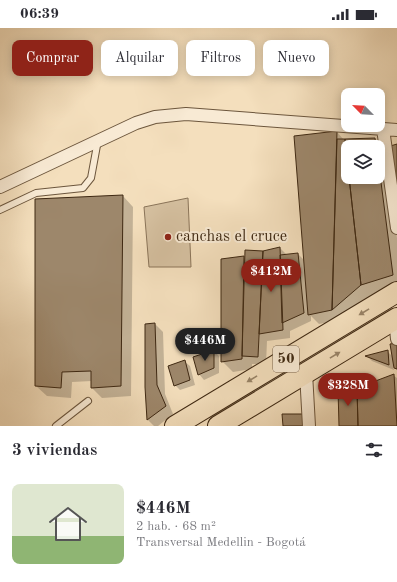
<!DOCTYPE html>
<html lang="es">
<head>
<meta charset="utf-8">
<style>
	:root { --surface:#fff; --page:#f7f7f7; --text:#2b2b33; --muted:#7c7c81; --line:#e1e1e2; --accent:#8f2418 }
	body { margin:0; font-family:"Old Standard TT",serif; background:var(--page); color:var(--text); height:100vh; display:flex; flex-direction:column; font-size:15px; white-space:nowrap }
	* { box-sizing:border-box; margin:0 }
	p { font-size:13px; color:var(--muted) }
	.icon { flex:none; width:22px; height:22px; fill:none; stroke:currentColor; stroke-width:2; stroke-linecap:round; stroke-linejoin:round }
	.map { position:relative; height:398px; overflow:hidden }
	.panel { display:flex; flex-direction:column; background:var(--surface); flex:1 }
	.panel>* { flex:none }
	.top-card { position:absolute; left:12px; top:12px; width:373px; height:36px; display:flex; gap:8px }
	.needle { width:26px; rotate:294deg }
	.fabs { position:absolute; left:341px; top:60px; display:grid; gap:8px }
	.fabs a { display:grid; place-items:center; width:44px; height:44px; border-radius:8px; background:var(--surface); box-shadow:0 2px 10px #0003; font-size:20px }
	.price { position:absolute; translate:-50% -34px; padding:0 9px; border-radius:14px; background:var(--accent); color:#fff; font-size:13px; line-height:26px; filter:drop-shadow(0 1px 2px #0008) }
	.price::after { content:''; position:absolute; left:50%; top:24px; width:12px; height:9px; margin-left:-6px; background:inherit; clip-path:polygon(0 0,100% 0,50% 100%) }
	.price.selected { background:#222; color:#fff }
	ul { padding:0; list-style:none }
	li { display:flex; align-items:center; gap:12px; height:100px; padding:0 12px }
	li+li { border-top:1px solid var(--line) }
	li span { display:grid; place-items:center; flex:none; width:112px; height:80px; border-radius:8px; color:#555 }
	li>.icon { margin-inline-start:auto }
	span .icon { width:48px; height:48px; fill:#fffc; stroke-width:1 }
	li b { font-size:17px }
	h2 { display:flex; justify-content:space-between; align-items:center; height:48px; padding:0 12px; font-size:17px }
	.tag { padding:0 14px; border-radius:8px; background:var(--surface); box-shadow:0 2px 10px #0003; font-size:14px; line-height:36px }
	.tag.selected { background:var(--accent); color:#fff }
	.status { display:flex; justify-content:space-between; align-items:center; height:28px; padding:0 20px; background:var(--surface); direction:ltr }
	.status svg { height:11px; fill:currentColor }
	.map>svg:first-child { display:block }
</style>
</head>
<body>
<div class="status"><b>06:39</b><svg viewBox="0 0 49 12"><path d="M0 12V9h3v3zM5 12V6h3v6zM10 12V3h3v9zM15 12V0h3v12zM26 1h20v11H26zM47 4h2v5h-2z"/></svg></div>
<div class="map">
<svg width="397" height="398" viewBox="0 0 397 398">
	<rect width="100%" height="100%" fill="#f4dfbd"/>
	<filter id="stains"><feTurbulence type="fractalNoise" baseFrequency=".005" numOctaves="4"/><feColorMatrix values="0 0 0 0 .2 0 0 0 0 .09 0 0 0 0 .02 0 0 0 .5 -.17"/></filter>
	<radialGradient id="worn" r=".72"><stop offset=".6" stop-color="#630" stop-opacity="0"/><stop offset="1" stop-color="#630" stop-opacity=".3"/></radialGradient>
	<path fill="#d5c0a0" stroke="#8a7459" d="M188,170L191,239H149L144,179Z"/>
	<path fill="#0003" fill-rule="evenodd" d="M337,104L344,112L375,111L385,121L397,210V259L372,267L342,292L319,296L311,288V293L290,303V310L267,313L266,336H252V341L233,344L222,333L244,229L245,231L263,224L280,220L287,227L298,226L305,233ZM348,119H378V149H348Z
		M123,168L133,179L131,368L102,370L92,360V353L72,354L71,370L47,368L36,358V172Z
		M155,296L163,304L165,366L173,386L158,398H154L148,392L146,359Z
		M397,316V342L393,338L394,342L372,333L367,328L387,323L393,329Z
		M214,323L219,328V345L204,352L199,346Z
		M184,333L190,338L195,357L180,362L174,356Z
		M394,348L397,350V398H340L357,360Z"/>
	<path fill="#9d876b" stroke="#3e2812" d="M337,103L332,282L308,287L294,108Z
		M375,110L376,119H348V139L345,111Z
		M337,111H345L348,149H349L361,257L332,282Z
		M397,116V180L387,119Z
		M378,131L393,247L361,257L349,149H378Z
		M123,167L121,358L91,360V343L62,344L61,360L35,358V171Z
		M280,219L283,302L259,306L263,223Z
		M245,222L263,223L258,329L242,328Z
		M298,225L304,285L282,295L280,227Z
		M244,228L242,331L221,334V231Z
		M155,295L157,357L166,378L147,392L145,359V296Z
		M397,315V341L394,340L390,316Z
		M214,322V340L198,347L193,329Z
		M388,322L389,337L365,328Z
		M185,332L190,352L174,358L168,338Z
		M394,346L397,398H358L357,360Z
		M357,360L358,398H339L338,361Z
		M282,386H305V398H283Z"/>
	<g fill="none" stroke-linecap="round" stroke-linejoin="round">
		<g stroke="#6c563d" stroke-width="8">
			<path id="service" d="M0,182L36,165L83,160L91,150L98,112
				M56,398L88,373"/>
		</g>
		<g stroke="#6c563d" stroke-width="14">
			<path id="minor" d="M383,101L397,200
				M0,159L136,95L155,89L186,86L397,102
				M395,291L397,311
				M306,345L309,398"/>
		</g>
		<g stroke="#3e2812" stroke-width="22">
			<path id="trunk" d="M175,398L397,264
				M218,398L397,290"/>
		</g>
		<use href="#service" stroke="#f8ead4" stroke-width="6"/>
		<use href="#minor" stroke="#f8ead4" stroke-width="12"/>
		<use href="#trunk" stroke="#f4dfbd" stroke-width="20"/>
	</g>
	<defs><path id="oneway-solid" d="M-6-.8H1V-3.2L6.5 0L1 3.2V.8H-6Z"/></defs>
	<g fill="#998468">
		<use href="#oneway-solid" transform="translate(364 284) rotate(149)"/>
		<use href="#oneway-solid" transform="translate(335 327) rotate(-31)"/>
		<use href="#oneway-solid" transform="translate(252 351) rotate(149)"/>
	</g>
	<circle fill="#8f2418" stroke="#f8ead4" stroke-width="1.5" cx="168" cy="209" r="4"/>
	<g text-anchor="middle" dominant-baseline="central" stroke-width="4" stroke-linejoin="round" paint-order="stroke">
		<rect fill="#f8ead4" stroke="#76624c" stroke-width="1" x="273" y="318" width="26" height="26" rx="3"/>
		<g font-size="15" font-weight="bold" fill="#3e2812">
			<text x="286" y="331">50</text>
		</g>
		<g font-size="16" fill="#3e2812" stroke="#f8ead4" text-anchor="start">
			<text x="176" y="209">canchas el cruce</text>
		</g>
	</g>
	<rect width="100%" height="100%" filter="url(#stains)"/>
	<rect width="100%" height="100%" fill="url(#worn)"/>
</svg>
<div class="fabs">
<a><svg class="needle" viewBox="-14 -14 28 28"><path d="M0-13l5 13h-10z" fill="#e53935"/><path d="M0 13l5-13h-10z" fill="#7c7c81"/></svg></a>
<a><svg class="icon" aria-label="layers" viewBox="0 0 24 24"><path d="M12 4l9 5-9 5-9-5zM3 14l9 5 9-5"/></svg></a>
</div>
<b class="price" style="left:271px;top:265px">$412M</b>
<b class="price selected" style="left:205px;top:334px">$446M</b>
<b class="price" style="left:348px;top:379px">$328M</b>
<div class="top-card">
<a class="tag selected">Comprar</a>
<a class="tag">Alquilar</a>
<a class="tag">Filtros</a>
<a class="tag">Nuevo</a>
</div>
</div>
<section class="panel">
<h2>3 viviendas<svg class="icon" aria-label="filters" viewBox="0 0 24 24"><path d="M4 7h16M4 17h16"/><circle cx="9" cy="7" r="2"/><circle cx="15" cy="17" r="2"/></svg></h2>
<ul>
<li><span style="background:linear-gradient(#dfe7d0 65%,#8fb573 0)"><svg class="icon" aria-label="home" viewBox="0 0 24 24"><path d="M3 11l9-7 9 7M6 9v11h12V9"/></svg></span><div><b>$446M</b><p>2 hab. · 68 m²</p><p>Transversal Medellin - Bogotá</p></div></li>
</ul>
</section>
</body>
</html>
